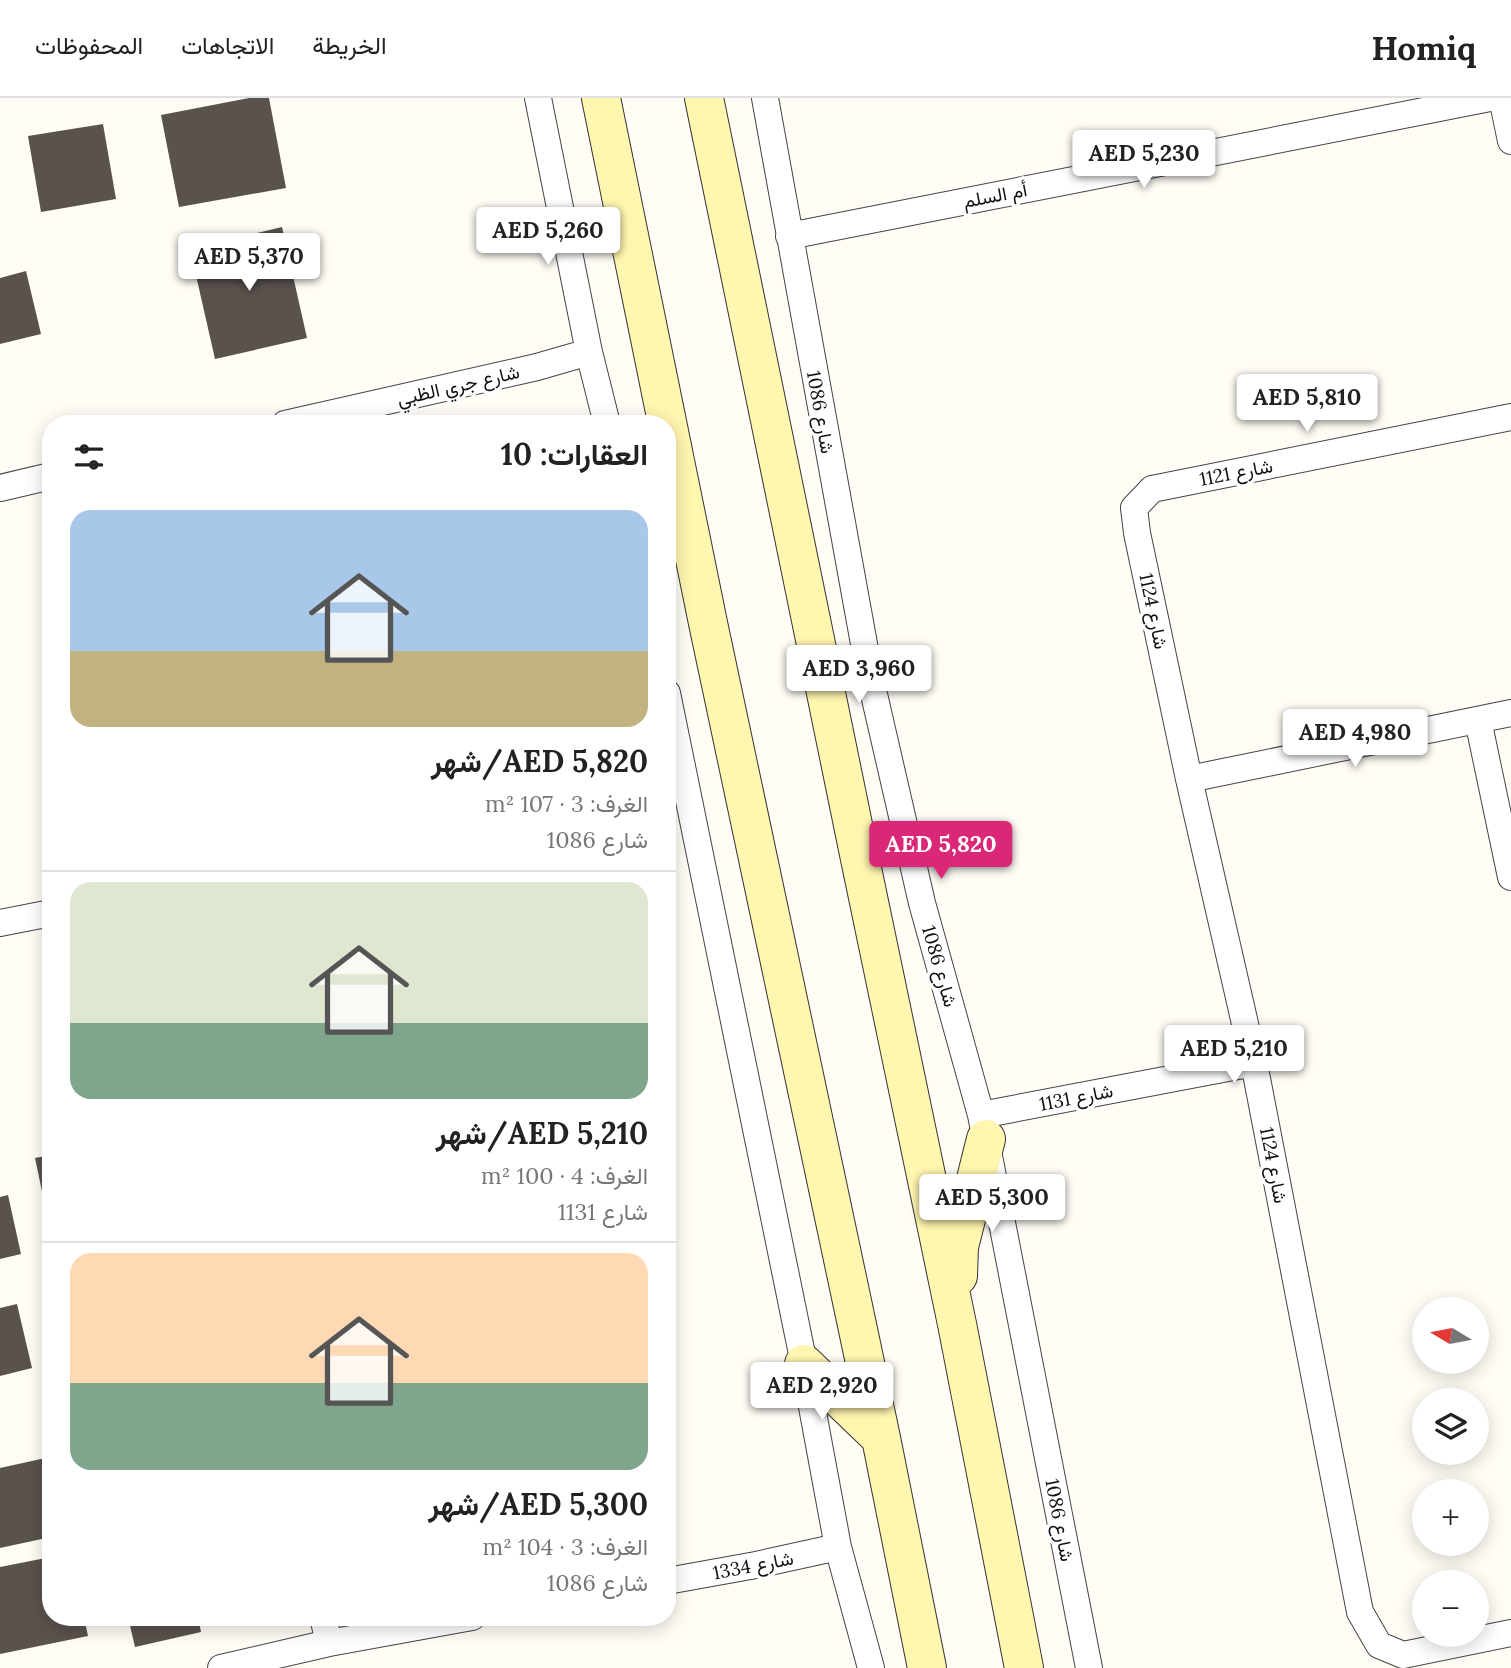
<!DOCTYPE html>
<html lang="ar">
<head>
<meta charset="utf-8">
<style>
	:root { --surface:#fff; --page:#f6f6f6; --text:#222; --muted:#767676; --line:#e0e0e0; --accent:#db2777 }
	body { margin:0; font-family:Lora,Vazirmatn,serif; background:var(--page); color:var(--text); direction:rtl; height:100vh; display:flex; flex-direction:column; font-size:26px; white-space:nowrap }
	* { box-sizing:border-box; margin:0 }
	p { font-size:23px; color:var(--muted) }
	.icon { flex:none; width:38px; height:38px; fill:none; stroke:currentColor; stroke-width:2; stroke-linecap:round; stroke-linejoin:round }
	.map { position:relative; flex:1; overflow:hidden; direction:ltr }
	.sheet { position:absolute; left:42px; top:317px; width:634px; height:1211px; display:flex; flex-direction:column; background:var(--surface); border-radius:28px; box-shadow:0 4px 18px #0003; direction:rtl }
	.sheet>* { flex:none }
	.needle { width:46px; rotate:280deg }
	.tools { position:absolute; left:1412px; top:1199px; display:grid; gap:14px }
	.tools a { display:grid; place-items:center; width:77px; height:77px; border-radius:50%; background:var(--surface); box-shadow:0 4px 18px #0003; font-size:35px }
	.price { position:absolute; translate:-50% -60px; padding:0 16px; border-radius:7px; background:#fff; color:#222; font-size:23px; line-height:46px; filter:drop-shadow(0 2px 4px #0008) }
	.price::after { content:''; position:absolute; left:50%; top:42px; width:21px; height:16px; margin-left:-10px; background:inherit; clip-path:polygon(0 0,100% 0,50% 100%) }
	.price.on { background:var(--accent); color:#fff }
	ul { padding:0; list-style:none }
	li { display:grid; align-content:center; gap:14px; height:371px; padding:0 28px }
	li+li { border-top:2px solid var(--line) }
	li span { display:grid; place-items:center; height:217px; border-radius:21px; color:#555 }
	li>.icon { margin-inline-start:auto }
	span .icon { width:126px; height:126px; fill:#fffc; stroke-width:1 }
	li b { font-size:30px }
	h2 { display:flex; justify-content:space-between; align-items:center; height:84px; padding:0 28px; font-size:30px }
	header { display:flex; align-items:center; gap:42px; box-sizing:border-box; height:98px; padding:0 35px; background:var(--surface); border-bottom:2px solid var(--line) }
	header strong { font-size:33px }
	nav { display:flex; gap:38px; margin-inline-start:auto; font-size:24px }
	.map>svg:first-child { display:block }
</style>
</head>
<body>
<header>
<strong>Homiq</strong>
<nav><a>الخريطة</a><a>الاتجاهات</a><a>المحفوظات</a></nav>
</header>
<div class="map">
<svg width="1511" height="1570" viewBox="0 0 1511 1570">
	<rect width="100%" height="100%" fill="#fffdf5"/>
	<path fill="#5a524d" d="M249,0H269L286,90L179,109L161,17Z
		M103,26L116,101L41,114L28,38Z
		M282,129L307,240L215,261L190,151Z
		M26,173L41,236L0,246V180Z
		M51,1057V1102L44,1103L35,1060Z
		M8,1097L21,1156L0,1161V1099Z
		M17,1206L32,1270L0,1278V1210Z
		M50,1359L51,1439L0,1450V1370Z
		M51,1459V1519H84L88,1538L0,1556V1469Z
		M128,1519H198L201,1534L135,1549Z"/>
	<g fill="none" stroke-linecap="round" stroke-linejoin="round">
		<g stroke="#444" stroke-width="28">
			<path id="street" d="M538,0L589,254L607,326
				M765,0L870,579L922,805L981,1017L1089,1570
				M1502,0L1511,43
				M789,138L1490,0
				M1511,319L1152,391L1134,410L1137,435L1189,681L1254,965L1360,1514L1379,1547L1403,1557L1511,1535
				M285,326L537,269L589,254
				M0,390L51,378
				M667,595L804,1266L838,1449L871,1570
				M1478,622L1511,779
				M1189,681L1511,615
				M0,825L51,815
				M981,1017L1254,965
				M667,1483L756,1467L838,1449
				M323,1519L329,1545
				M221,1570L329,1545L472,1519"/>
		</g>
		<g stroke="#333" stroke-width="40">
			<path id="secondary" d="M601,0L708,525L881,1340L927,1570
				M704,0L859,756L957,1226L1024,1570
				M958,1178L959,1149L986,1041
				M804,1266L881,1340"/>
		</g>
		<use href="#street" stroke="#fff" stroke-width="26"/>
		<use href="#secondary" stroke="#fff6b0" stroke-width="38"/>
	</g>
	<g text-anchor="middle" dominant-baseline="central" stroke-width="7" stroke-linejoin="round" paint-order="stroke">
		<g font-size="19" fill="#111" stroke="#fff">
			<text transform="translate(995 97) rotate(-11)">أم السلم</text>
			<text transform="translate(458 287) rotate(-13)">شارع جري الظبي</text>
			<text transform="translate(821 314) rotate(80)">شارع 1086</text>
			<text transform="translate(1236 374) rotate(-11)">شارع 1121</text>
			<text transform="translate(1154 513) rotate(78)">شارع 1124</text>
			<text transform="translate(940 868) rotate(74)">شارع 1086</text>
			<text transform="translate(1076 999) rotate(-11)">شارع 1131</text>
			<text transform="translate(1274 1067) rotate(79)">شارع 1124</text>
			<text transform="translate(1060 1422) rotate(79)">شارع 1086</text>
			<text transform="translate(753 1467) rotate(-11)">شارع 1334</text>
		</g>
	</g>
</svg>
<div class="tools">
<a><svg class="needle" viewBox="-14 -14 28 28"><path d="M0-13l5 13h-10z" fill="#e53935"/><path d="M0 13l5-13h-10z" fill="#767676"/></svg></a>
<a><svg class="icon" aria-label="layers" viewBox="0 0 24 24"><path d="M12 4l9 5-9 5-9-5zM3 14l9 5 9-5"/></svg></a>
<a>+</a>
<a>−</a>
</div>
<b class="price" style="left:1144px;top:92px">AED 5,230</b>
<b class="price" style="left:548px;top:169px">AED 5,260</b>
<b class="price" style="left:249px;top:195px">AED 5,370</b>
<b class="price" style="left:1307px;top:336px">AED 5,810</b>
<b class="price" style="left:859px;top:607px">AED 3,960</b>
<b class="price" style="left:1355px;top:671px">AED 4,980</b>
<b class="price on" style="left:941px;top:783px">AED 5,820</b>
<b class="price" style="left:1234px;top:987px">AED 5,210</b>
<b class="price" style="left:992px;top:1136px">AED 5,300</b>
<b class="price" style="left:822px;top:1324px">AED 2,920</b>
<section class="sheet">
<h2>العقارات: 10<svg class="icon" aria-label="filters" viewBox="0 0 24 24"><path d="M4 7h16M4 17h16"/><circle cx="9" cy="7" r="2"/><circle cx="15" cy="17" r="2"/></svg></h2>
<ul>
<li><span style="background:linear-gradient(#a9c7e8 65%,#c2b280 0)"><svg class="icon" aria-label="home" viewBox="0 0 24 24"><path d="M3 11l9-7 9 7M6 9v11h12V9"/></svg></span><div><b>AED 5,820/شهر</b><p>الغرف: 3 · 107 m²</p><p>شارع 1086</p></div></li>
<li><span style="background:linear-gradient(#dfe7d0 65%,#7fa58c 0)"><svg class="icon" aria-label="home" viewBox="0 0 24 24"><path d="M3 11l9-7 9 7M6 9v11h12V9"/></svg></span><div><b>AED 5,210/شهر</b><p>الغرف: 4 · 100 m²</p><p>شارع 1131</p></div></li>
<li><span style="background:linear-gradient(#ffd9b3 60%,#7fa58c 0)"><svg class="icon" aria-label="home" viewBox="0 0 24 24"><path d="M3 11l9-7 9 7M6 9v11h12V9"/></svg></span><div><b>AED 5,300/شهر</b><p>الغرف: 3 · 104 m²</p><p>شارع 1086</p></div></li>
</ul>
</section>
</div>
</body>
</html>
